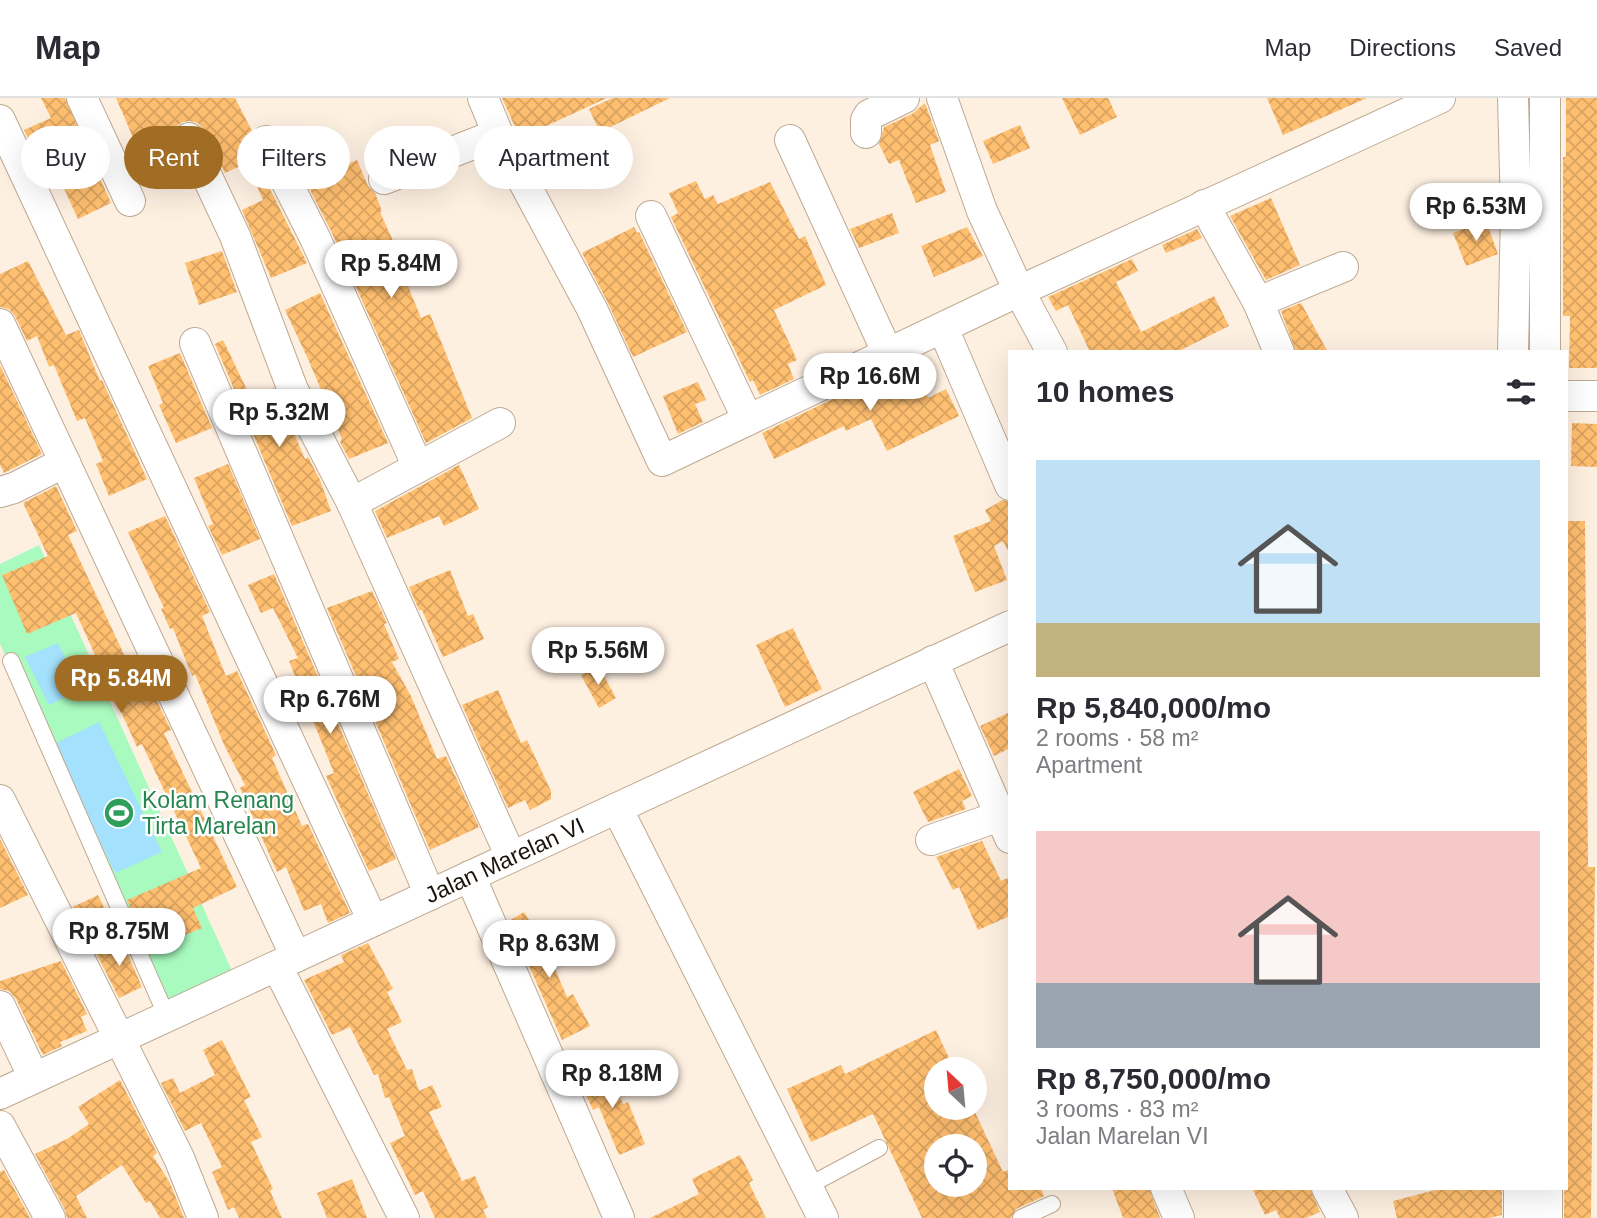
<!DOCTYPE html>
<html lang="en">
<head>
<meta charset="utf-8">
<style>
	:root { --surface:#fff; --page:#f2f2f3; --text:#2b2b33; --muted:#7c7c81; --line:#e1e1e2; --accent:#a16d25 }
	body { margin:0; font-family:Arial,sans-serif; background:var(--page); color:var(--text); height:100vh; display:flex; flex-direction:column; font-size:26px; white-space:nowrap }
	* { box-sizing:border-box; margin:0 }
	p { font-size:23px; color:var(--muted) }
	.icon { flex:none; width:38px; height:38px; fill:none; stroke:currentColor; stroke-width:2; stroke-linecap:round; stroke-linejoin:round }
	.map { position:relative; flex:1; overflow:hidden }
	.panel { position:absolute; left:1008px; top:252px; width:560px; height:840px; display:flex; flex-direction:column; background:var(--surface); border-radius:0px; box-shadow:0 7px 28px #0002 }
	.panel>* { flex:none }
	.hud { position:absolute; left:21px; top:28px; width:665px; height:63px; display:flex; gap:14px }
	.needle { width:46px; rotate:334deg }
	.buttons { position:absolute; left:924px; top:959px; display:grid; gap:14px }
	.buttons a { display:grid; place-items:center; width:63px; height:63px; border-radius:50%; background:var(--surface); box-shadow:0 7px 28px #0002; font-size:35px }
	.price { position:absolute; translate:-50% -60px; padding:0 16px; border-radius:24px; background:#fff; color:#222; font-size:23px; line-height:46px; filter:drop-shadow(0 2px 4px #0008) }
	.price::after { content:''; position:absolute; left:50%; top:42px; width:21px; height:16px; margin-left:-10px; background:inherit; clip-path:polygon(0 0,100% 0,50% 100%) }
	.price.active { background:var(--accent); color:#fff }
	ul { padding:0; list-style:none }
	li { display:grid; align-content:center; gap:14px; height:371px; padding:0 28px }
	li span { display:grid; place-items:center; height:217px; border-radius:0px; color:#555 }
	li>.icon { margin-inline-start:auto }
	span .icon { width:126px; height:126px; fill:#fffc; stroke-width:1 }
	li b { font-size:30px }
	h2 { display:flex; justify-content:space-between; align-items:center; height:84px; padding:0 28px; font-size:30px }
	.tag { padding:0 24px; border-radius:32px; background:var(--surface); box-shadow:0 7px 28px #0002; font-size:24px; line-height:63px }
	.tag.active { background:var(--accent); color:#fff }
	header { display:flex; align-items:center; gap:42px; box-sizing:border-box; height:98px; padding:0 35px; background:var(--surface); border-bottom:2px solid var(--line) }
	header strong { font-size:33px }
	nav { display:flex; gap:38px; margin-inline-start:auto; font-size:24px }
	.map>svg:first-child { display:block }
</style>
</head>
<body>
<header>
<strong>Map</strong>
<nav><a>Map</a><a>Directions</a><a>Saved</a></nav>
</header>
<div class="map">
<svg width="1597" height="1120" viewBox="0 0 1597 1120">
	<defs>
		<pattern id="building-cross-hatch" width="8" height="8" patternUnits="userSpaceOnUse" patternTransform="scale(1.75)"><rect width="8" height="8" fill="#ffbf70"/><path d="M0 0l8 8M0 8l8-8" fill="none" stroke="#daa360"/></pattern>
	</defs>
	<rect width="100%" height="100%" fill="#fef0e1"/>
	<path fill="#a8fabf" d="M39,447L237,884L168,916L0,546V466Z"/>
	<path fill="#a4e1fd" d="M58,545L80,592L49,607L25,559Z
		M99,624L162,754L115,775L54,646Z"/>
	<path fill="url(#building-cross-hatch)" fill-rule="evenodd" d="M41,0H65L111,105L78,121L61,84L51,88L36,48L32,49L24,32L51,20Z
		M116,0H235L252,33L249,41L250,51L307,165L271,180L242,112L263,102L247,65L225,75L205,33L198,25L190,23L182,24L175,29L172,38L173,47L184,71L142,88L130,63L141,58Z
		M502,0H607L520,40Z
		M612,0H670L600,34L589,11Z
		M1062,0H1108L1117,19L1080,37Z
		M1267,0H1367L1283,37Z
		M1566,0H1597V270H1569L1570,218H1563V59H1566Z
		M925,5L939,43L930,47L946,94L916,105L899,62L889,66L879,46L884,29L912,16Z
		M1020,27L1030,50L993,66L983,43Z
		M357,62L368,88L375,95L382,113L380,114L408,176L404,178L421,220L430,216L472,320L426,345L331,133L306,84Z
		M696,83L705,101L713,97L718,106L770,84L799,141L805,138L826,187L774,212L797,262L788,266L794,281L760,297L753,282L750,284L671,119L678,115L669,95Z
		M1271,100L1300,167L1266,182L1230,118Z
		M892,115L899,135L859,150L850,131Z
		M1486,123L1498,156L1466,168L1453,135Z
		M634,129L637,135L639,134L687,234L633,259L607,203L582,155Z
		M967,129L983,158L934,179L921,148Z
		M1197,131L1202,140L1166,155L1162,147Z
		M222,153L237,194L199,207L185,165Z
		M1132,161L1138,173L1116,184L1141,234L1214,198L1229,228L1177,254H1090L1068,207L1056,213L1048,199Z
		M28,163L66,237L79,232L100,283L102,282L147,381L109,398L96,366L103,363L85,320L77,323L54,267L49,269L37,238L27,243L15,218L9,211L0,209V176Z
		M320,195L388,345L349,361L340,344L342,341L308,261L285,212Z
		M1301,205L1328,254H1296L1281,213Z
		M223,242L251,300L274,290L305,361L308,359L320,382L331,413L292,428L215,246Z
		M180,255L212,330L176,345L159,307L163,305L148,268Z
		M910,264L928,300L946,291L959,318L887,353L871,321L846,333L844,328L774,361L762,335Z
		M0,267L42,356L4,375L0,367Z
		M698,284L706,302L695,306L703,324L678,336L663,298Z
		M1572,325L1597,326V369L1571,368Z
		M228,366L260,441L222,457L208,428L213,426L194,380Z
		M459,367L479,411L444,428L439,418L387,440L375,413Z
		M56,388L77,433L68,437L143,597L152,593L171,632L164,635L237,789L193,810L202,830L149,852L127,802L201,770L142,646L137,649L76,515L27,536L2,477L48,458L23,405Z
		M1003,402L1010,404V457L1003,443L994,448L1007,482L975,494L953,438L991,423L985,412Z
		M165,418L210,514L202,518L226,578L237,573L276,657L272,660L302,728L308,726L350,815L328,825L321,806L304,813L286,769L277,774L240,690L245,687L225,649L195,576L192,578L173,530L170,531L161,511L164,510L128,434Z
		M1566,423H1585L1588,769H1595L1591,1120H1564L1568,754Z
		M450,472L468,518L473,516L484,541L443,559L422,512H419L409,489Z
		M274,476L396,761L369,773L326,678L334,675L289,563L298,560L273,510L261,515L248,487Z
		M372,493L387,525L384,526L399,561L392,564L411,598L437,661L446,658L479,729L430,752L327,510Z
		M793,530L822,591L785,609L756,547Z
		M598,567L616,600L599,610L581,577Z
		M498,592L521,645L527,642L551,693V701L530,712L525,702L508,710L462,607Z
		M1010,614V650L994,658L980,628Z
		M959,671L972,698L962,703L966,711L928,724L913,694Z
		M0,741L28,797L0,810Z
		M982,743L1001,783L1010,779V818L978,832L959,789L953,792L936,759Z
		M98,797L109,820L82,826L73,809Z
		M524,814L545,848L567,899L573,896L590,928L562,942L509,823Z
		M118,834L142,889L119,900L94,851L121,842Z
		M368,845L393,891L387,894L402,924L387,931L407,972L412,971L419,993L432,987L442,1009L429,1014L462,1083L475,1078L488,1109L483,1112L487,1120H435L423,1093L415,1097L390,1045L405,1038L389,999L385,1000L378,976L374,977L350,929L332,937L304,882L344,864L341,857Z
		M61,863L87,916L81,919L87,933L60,944L62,948L43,957L16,901L9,893L0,891V883Z
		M936,932L954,971H936V1010H973L1003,1074L1010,1071V1090H1041L1044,1098L1016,1111L1011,1120H922L873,1016L811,1044L787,991L841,967L845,976ZM936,1048H975V1087H936Z
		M222,942L251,999L244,1002L262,1039L251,1044L273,1091L270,1093L282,1120H239L234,1109L228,1112L212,1074L222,1069L201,1025L185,1033L161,985L173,980L180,995L215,977L203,952Z
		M606,967L623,1006L628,1004L645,1046L619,1057L599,1009L593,1012L578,980Z
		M120,982L157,1055L153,1058L170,1085L184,1120H160L150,1103L146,1105L122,1067L76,1098L87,1120H67L65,1112L35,1056L67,1041L89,1026L78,1009Z
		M740,1057L753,1082L749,1085L766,1120H650L699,1096L692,1081Z
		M4,1072L30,1120H0V1074Z
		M352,1081L367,1120H327L317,1095Z
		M1112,1090H1149L1160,1120H1123Z
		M1252,1090H1310L1320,1114L1306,1120H1280L1276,1112L1265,1117Z
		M1443,1090H1502V1117L1489,1120H1397L1393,1103Z"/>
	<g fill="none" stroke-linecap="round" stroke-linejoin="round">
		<g stroke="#bea991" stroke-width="18">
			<path id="service" d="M11,563L167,919
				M808,1088L879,1050
				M1021,1120L1052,1106"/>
		</g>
		<g stroke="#bea991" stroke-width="32">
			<g id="minor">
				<path d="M82,0L130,103"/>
				<path d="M483,0L498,36L592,211L662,363L1019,193L1440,0"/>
				<path d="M942,0L982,113L1019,193L1052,254"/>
				<path d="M1545,0V254"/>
				<path d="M0,22L373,823"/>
				<path d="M866,35V22L869,17L904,0"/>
				<path d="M189,40L235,138L293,292L352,405L511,759"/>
				<path d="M790,42L888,256"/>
				<path d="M266,43L315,140L418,369"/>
				<path d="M384,81L498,36"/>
				<path d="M1204,107L1258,204L1279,254"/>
				<path d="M651,118L748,322"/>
				<path d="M1258,204L1343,169"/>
				<path d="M0,226L296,859"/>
				<path d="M943,230L1010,387"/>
				<path d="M195,245L430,797"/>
				<path d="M1513,254L1516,112L1513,0"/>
				<path d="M1566,298H1597"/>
				<path d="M0,394L14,390L65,364"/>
				<path d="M352,405L500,325"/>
				<path d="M933,563L1010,740"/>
				<path d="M0,702L179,1060L203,1120"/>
				<path d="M617,710L823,1120"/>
				<path d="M931,742L1000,718"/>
				<path d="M470,778L619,1120"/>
				<path d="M277,868L404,1120"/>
				<path d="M0,908L34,980"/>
				<path id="s1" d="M0,996L1010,528"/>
				<path d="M0,1028L50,1120"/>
				<path d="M1166,1090L1179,1120"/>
				<path d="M1327,1090L1343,1120"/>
				<path d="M1519,1090V1120"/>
				<path d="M1547,1120V1090"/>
			</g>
		</g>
		<use href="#service" stroke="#fff" stroke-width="16"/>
		<use href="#minor" stroke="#fff" stroke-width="30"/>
	</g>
	<defs>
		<g id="stadium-disc" transform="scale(1.575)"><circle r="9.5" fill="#2e9e5b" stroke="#fff"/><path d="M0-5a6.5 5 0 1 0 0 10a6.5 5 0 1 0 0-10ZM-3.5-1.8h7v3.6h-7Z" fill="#fff"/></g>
	</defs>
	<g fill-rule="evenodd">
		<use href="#stadium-disc" x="119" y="715"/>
	</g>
	<g text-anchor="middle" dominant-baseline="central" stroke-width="5" stroke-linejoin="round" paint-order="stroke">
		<g font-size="23" fill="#27864d" stroke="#fff" text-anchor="start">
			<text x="142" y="702">Kolam Renang<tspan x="142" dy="26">Tirta Marelan</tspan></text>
		</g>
		<g font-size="23" fill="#1b130b" stroke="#fff">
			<text stroke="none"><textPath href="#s1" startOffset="556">Jalan Marelan VI</textPath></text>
		</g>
	</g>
</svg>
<div class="buttons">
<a><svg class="needle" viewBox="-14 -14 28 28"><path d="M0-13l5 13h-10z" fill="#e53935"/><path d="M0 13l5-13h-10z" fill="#7c7c81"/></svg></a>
<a><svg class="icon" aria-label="locate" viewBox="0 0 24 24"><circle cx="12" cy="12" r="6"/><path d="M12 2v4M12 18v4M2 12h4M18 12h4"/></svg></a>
</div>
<b class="price" style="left:1476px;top:145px">Rp 6.53M</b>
<b class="price" style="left:391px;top:202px">Rp 5.84M</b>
<b class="price" style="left:870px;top:315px">Rp 16.6M</b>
<b class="price" style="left:279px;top:351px">Rp 5.32M</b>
<b class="price" style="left:598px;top:589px">Rp 5.56M</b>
<b class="price active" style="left:121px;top:617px">Rp 5.84M</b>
<b class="price" style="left:330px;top:638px">Rp 6.76M</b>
<b class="price" style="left:119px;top:870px">Rp 8.75M</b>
<b class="price" style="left:549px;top:882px">Rp 8.63M</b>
<b class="price" style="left:612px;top:1012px">Rp 8.18M</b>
<div class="hud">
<a class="tag">Buy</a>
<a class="tag active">Rent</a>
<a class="tag">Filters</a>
<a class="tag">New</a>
<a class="tag">Apartment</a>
</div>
<section class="panel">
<h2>10 homes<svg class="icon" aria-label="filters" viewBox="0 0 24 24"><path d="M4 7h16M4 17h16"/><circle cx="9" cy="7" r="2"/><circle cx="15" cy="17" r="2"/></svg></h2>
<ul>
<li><span style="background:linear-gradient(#bfe0f5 75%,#c2b280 0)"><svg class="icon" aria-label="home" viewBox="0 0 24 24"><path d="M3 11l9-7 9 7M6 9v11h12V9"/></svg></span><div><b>Rp 5,840,000/mo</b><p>2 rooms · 58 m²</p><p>Apartment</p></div></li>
<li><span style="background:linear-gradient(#f6c9c9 70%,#9aa5b1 0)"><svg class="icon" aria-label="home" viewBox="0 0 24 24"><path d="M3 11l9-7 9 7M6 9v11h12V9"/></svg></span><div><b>Rp 8,750,000/mo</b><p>3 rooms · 83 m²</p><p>Jalan Marelan VI</p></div></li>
</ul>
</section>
</div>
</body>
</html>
